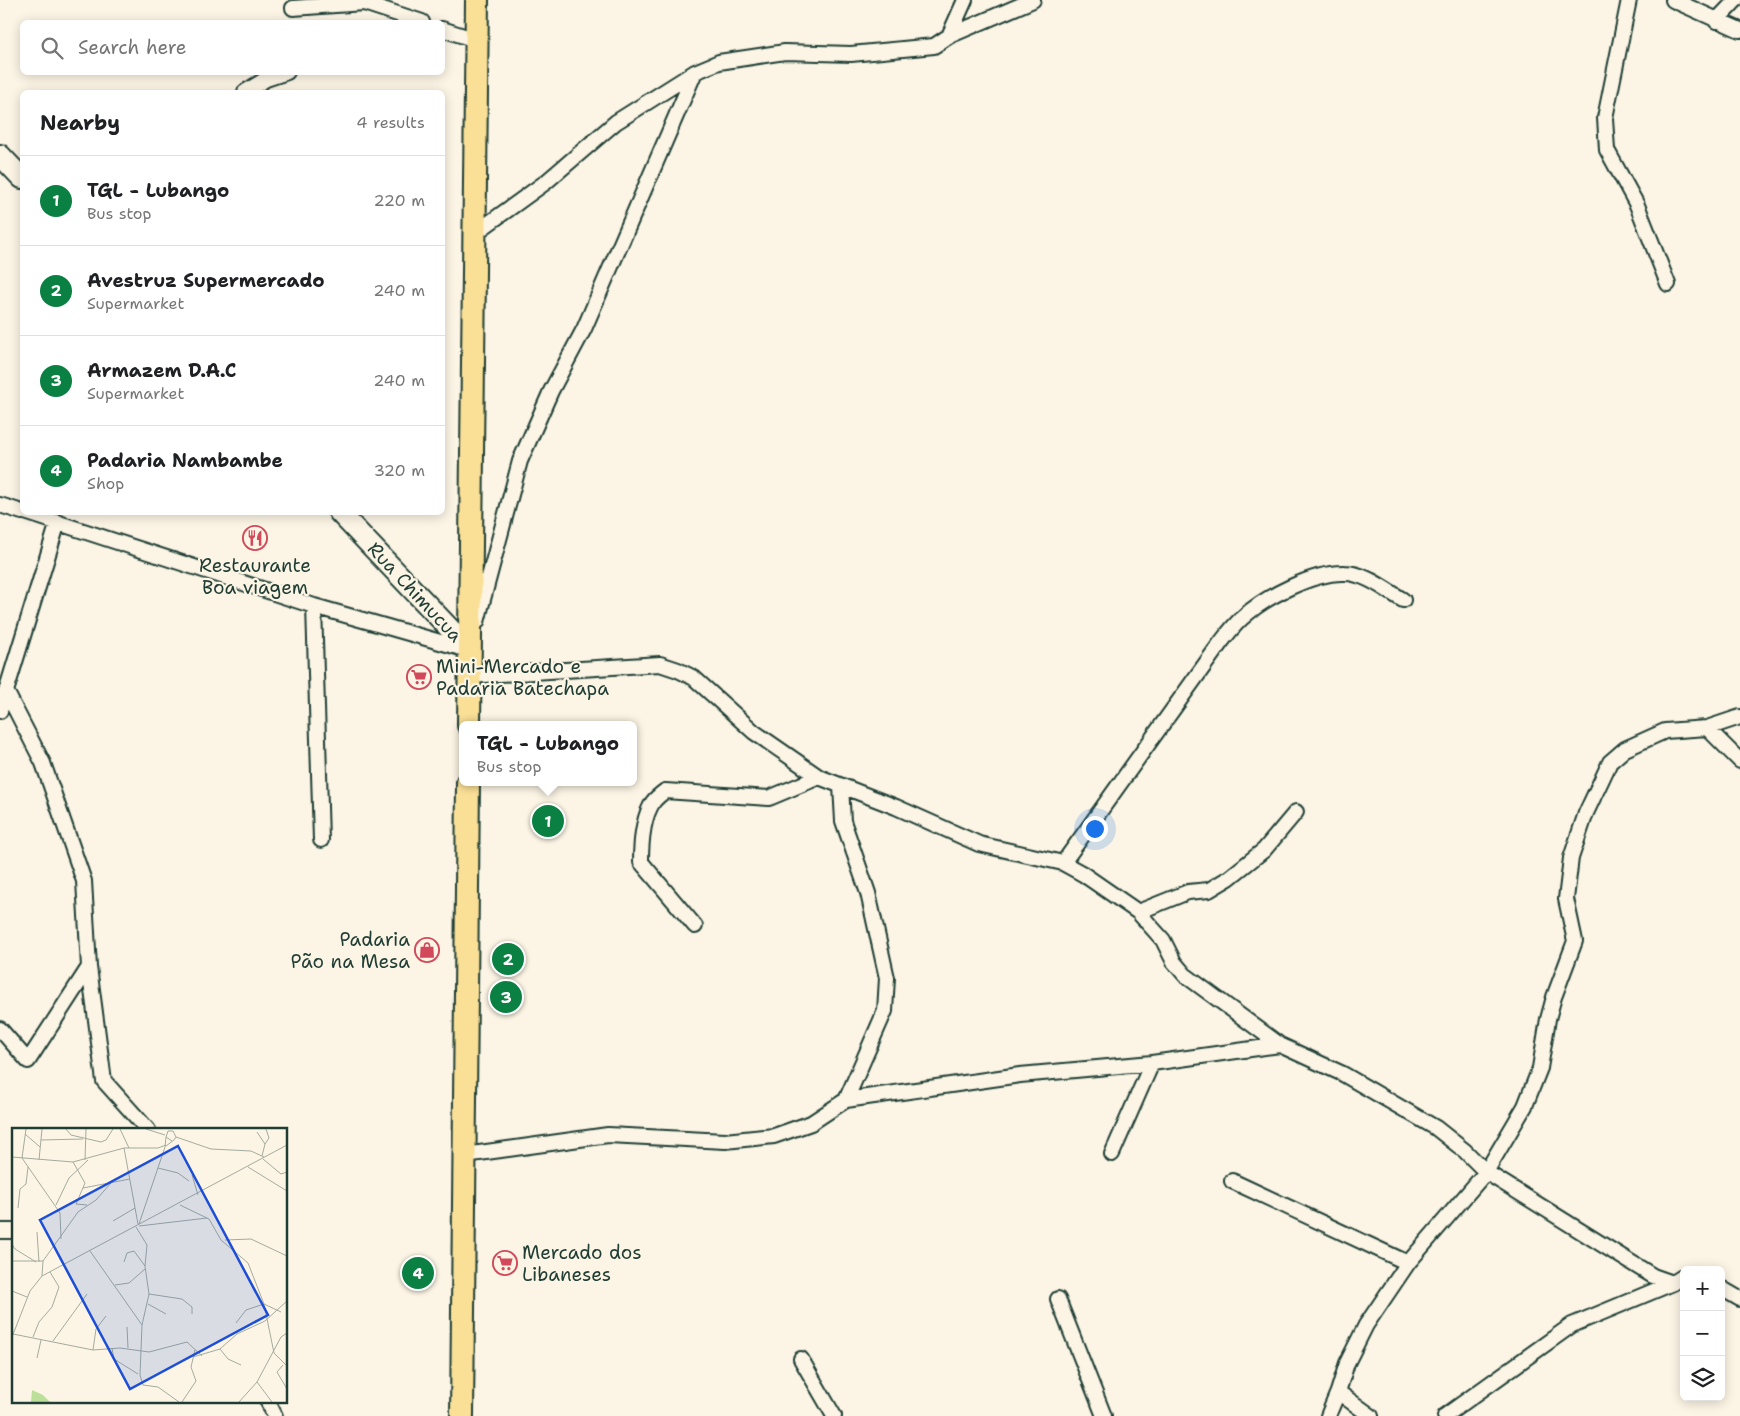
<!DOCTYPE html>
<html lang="en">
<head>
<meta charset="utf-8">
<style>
  body { margin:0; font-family:"Shantell Sans",sans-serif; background:#f6f6f6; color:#202124 }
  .controls { position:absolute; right:15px; bottom:15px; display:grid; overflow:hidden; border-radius:8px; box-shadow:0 2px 12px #0003 }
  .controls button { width:45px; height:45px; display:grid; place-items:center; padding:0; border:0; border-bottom:1px solid #e0e0e0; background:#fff; color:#202124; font:25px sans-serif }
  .you { position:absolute; left:1094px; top:828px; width:18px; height:18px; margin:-12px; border:4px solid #fff; border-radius:50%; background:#1a73e8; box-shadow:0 0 0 8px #1a73e833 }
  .badge { display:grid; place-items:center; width:32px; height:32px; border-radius:50%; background:#0b8043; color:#fff; font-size:16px; font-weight:700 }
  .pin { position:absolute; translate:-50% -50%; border:2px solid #fff; box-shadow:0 1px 5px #0006 }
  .popup { position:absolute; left:459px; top:721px; width:178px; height:65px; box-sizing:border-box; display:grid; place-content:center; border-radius:8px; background:#fff; filter:drop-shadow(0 1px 4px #0005); font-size:16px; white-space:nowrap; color:#757577 }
  .popup b { font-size:19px; color:#202124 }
  .popup::after { content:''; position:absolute; left:50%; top:100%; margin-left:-10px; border:10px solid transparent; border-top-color:#fff }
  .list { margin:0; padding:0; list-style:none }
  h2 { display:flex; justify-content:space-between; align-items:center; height:65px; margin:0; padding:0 20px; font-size:21px }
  h2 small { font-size:16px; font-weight:400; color:#757577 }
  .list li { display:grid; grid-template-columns:32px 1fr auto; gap:15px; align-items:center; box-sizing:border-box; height:90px; padding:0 20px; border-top:1px solid #e0e0e0 }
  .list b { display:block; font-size:19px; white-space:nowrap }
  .list p { margin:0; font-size:16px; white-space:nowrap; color:#757577 }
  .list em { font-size:16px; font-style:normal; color:#757577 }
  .icon { flex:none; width:28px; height:28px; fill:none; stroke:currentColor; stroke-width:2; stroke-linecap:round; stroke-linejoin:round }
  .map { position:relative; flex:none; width:1740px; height:1416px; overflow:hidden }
  .search { position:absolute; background:#fff; box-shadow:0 2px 12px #0003; left:20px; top:20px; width:425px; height:55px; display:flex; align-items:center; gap:12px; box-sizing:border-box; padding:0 18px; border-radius:8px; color:#757577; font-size:19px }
  .panel { position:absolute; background:#fff; box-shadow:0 2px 12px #0003; left:20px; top:90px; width:425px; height:425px; border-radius:8px }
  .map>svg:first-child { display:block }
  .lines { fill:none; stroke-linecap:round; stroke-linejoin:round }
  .street-casing { stroke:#1f3d34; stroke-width:18 }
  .secondary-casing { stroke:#1f3d34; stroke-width:24 }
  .primary-casing { stroke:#1f3d34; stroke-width:26 }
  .street { stroke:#fcf5e5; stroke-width:14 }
  .secondary { stroke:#fcf5e5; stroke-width:20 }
  .primary { stroke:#fadf96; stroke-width:22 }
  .labels { text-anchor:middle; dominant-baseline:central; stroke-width:4.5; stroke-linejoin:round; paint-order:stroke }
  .poi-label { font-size:19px; fill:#1f3d34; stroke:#fcf5e5; text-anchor:start }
  .street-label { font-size:19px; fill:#1f3d34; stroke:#fcf5e5 }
  .inset-road { fill:none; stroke:#a4ab9e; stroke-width:1 }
  .view { fill:#1d4ed8; fill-opacity:0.15; stroke:#1d4ed8; stroke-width:2.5 }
  .inset-edge { fill:none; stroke:#1f3d34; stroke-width:2.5 }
</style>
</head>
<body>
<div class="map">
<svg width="1740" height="1416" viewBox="0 0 1740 1416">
  <rect width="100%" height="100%" fill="#fcf5e5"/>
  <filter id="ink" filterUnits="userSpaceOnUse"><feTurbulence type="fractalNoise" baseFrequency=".02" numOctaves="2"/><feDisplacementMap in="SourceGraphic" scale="10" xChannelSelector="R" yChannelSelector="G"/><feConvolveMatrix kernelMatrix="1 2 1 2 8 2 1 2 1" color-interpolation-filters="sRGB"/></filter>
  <g filter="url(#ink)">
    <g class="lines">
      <defs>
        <path id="street" d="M1629 0 1605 118 1607 150 1637 205 1668 284
          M1673 0 1740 30
          M293 8 364 3 422 22
          M1716 21 1736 0
          M442 29 476 40
          M949 36 965 0
          M245 92 266 79 287 72
          M474 234 546 182 616 122 695 72 719 62 785 52 851 54 934 46 949 36 1033 0
          M0 505 22 512
          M25 512 314 606 468 650
          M314 606 321 840
          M477 622 520 461 551 391 584 329 695 72
          M469 676 660 664 678 670 694 678 754 732 819 777 896 807 979 844 1063 863 1083 874 1138 912 1163 940 1174 962 1185 975 1280 1045 1343 1074 1436 1128 1465 1151 1486 1172 1635 1265 1653 1276 1673 1283
          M6 691 43 763 84 881 89 967 104 1081 148 1130
          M0 711 58 522
          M1707 728 1740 761
          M841 786 843 821 868 893 887 978 885 1011 846 1100
          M1063 863 1219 645C1226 636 1233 626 1242 618 1265 597 1313 572 1345 573 1365 573 1386 590 1403 600
          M1138 912 1188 892 1209 890 1229 878 1264 850 1296 812
          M695 926 641 862C641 844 643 817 653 802 656 798 661 794 665 791L769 798 819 777
          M0 1029 28 1061 89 967
          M1112 1154 1152 1063
          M465 1155 608 1135 725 1141 774 1136 811 1123 846 1100 1020 1075 1152 1063 1280 1045
          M1232 1181 1408 1263
          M0 1231H14
          M1721 1288 1740 1299
          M1058 1299 1104 1416
          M801 1359 834 1416
          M1338 1392 1371 1416
          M268 1402 275 1416
          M1328 1416 1338 1392 1347 1363 1366 1325 1408 1263 1486 1172 1525 1106 1540 1068 1548 1019 1554 997 1575 941 1566 899 1571 858 1586 813 1610 762 1625 749 1665 731 1707 728 1740 717
          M1445 1416 1572 1325 1673 1283 1684 1276"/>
        <path id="secondary" d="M0 155 22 178
          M339 512 470 650"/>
        <path id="primary" d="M469 725 477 0
          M462 1416 468 782"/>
      </defs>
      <use href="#street" class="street-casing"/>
      <use href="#secondary" class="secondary-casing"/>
      <use href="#primary" class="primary-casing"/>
      <use href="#street" class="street"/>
      <use href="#secondary" class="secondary"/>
      <use href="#primary" class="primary"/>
    </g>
  </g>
  <defs>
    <symbol id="restaurant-ring" viewBox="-11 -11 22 22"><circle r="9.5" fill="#fcf5e5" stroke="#d1495b" stroke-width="1.5"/><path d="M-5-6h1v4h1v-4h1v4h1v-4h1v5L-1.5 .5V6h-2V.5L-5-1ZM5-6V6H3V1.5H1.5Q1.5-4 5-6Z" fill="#d1495b"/></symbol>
    <symbol id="supermarket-ring" viewBox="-11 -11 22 22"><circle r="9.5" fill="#fcf5e5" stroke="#d1495b" stroke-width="1.5"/><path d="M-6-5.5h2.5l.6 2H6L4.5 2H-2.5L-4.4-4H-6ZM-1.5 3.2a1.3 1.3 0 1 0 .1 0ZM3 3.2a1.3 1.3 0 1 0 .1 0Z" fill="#d1495b"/></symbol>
    <symbol id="shop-ring" viewBox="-11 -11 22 22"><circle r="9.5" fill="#fcf5e5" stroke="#d1495b" stroke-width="1.5"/><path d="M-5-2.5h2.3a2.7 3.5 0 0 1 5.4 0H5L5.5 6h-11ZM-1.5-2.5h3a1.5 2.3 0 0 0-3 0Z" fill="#d1495b"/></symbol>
  </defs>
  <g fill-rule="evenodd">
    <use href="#restaurant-ring" x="241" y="524" width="28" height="28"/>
    <use href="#supermarket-ring" x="405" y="663" width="28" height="28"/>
    <use href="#shop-ring" x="413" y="936" width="28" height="28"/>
    <use href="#supermarket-ring" x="491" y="1249" width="28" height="28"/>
  </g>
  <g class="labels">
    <g class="poi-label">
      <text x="255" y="565" text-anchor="middle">Restaurante<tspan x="255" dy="22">Boa viagem</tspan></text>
      <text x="436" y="666">Mini-Mercado e<tspan x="436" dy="22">Padaria Batechapa</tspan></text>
      <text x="410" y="939" text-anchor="end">Padaria<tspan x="410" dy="22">Pão na Mesa</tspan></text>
      <text x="522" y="1252">Mercado dos<tspan x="522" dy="22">Libaneses</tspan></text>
    </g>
    <g class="street-label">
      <text transform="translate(415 592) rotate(47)">Rua Chimucua</text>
    </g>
  </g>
  <g transform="translate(12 1128)">
    <rect width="275" height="275" fill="#fcf5e5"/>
    <path d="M20 262 31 267 38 274H19Z" fill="#bcdf99"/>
    <path class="inset-road" d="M14 1 10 30 48 85 49 111M54 1 59 7 89 14 94 12 101 1M108 1 117 20M134 1 153 7M245 4 253 16 250 28M13 6 28 19M164 9 199 21 239 23 252 29M29 12 71 11M253 16 257 10 254 1M154 18 162 12 164 9 161 3H156L154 9 160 13M112 20 126 96M0 29 61 34 112 20H146L154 17M251 31 269 46 275 44M27 32 30 1M73 32 74 1M61 34 73 55 64 76 75 77M236 39 275 63M146 40 166 45 177 53M180 47 186 67M71 60 118 51M44 77 57 50 76 32M168 77 197 91 209 112 236 135 252 176 262 225 275 238M6 80 8 61 14 56 16 39M101 93 123 80M127 96 153 19 154 9M127 98 195 90M124 99 135 117 133 138 137 166 130 197 128 247 131 257 146 259 167 274M25 104 27 134M213 112 239 111 275 128M0 116 3 121 24 134M78 123 130 197M0 133H31L66 84 84 72 99 55M112 134 115 125 122 123 133 138M30 148 31 133M103 157 117 155 133 141M0 163 15 169M137 166 170 171 180 179V186M136 176 154 186M224 195 234 182 252 176 269 184M115 199 116 220M1 206 81 222 108 220 137 224 175 214 190 228M0 209 18 163 30 148 275 17M21 209 27 194 40 179 47 159 38 144M41 213 75 166M100 220 102 231 126 246M208 221 216 231 229 237M81 222 84 201 94 188M181 229 208 221 225 206 253 193 275 173M25 230 29 212M271 237 265 244 275 261M245 254 260 274M170 274 184 253 179 239 183 222M227 274 245 254 269 209 275 205"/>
    <path class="view" d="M166 18 256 187 118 261 28 92Z"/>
    <rect width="275" height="275" class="inset-edge"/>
  </g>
</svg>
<div class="controls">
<button>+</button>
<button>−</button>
<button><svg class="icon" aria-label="layers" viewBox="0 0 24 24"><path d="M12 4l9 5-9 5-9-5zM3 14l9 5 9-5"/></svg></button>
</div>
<div class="you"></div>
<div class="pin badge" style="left:548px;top:821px">1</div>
<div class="popup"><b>TGL - Lubango</b>Bus stop</div>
<div class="pin badge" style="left:508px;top:959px">2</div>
<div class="pin badge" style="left:506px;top:997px">3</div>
<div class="pin badge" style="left:418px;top:1273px">4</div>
<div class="search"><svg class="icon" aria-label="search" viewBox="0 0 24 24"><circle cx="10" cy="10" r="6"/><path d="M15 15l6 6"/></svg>Search here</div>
<section class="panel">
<h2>Nearby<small>4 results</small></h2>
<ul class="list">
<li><span class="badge">1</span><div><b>TGL - Lubango</b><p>Bus stop</p></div><em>220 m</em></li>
<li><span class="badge">2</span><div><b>Avestruz Supermercado</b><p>Supermarket</p></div><em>240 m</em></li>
<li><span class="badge">3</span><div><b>Armazem D.A.C</b><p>Supermarket</p></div><em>240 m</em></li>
<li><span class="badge">4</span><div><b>Padaria Nambambe</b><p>Shop</p></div><em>320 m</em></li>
</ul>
</section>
</div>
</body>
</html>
